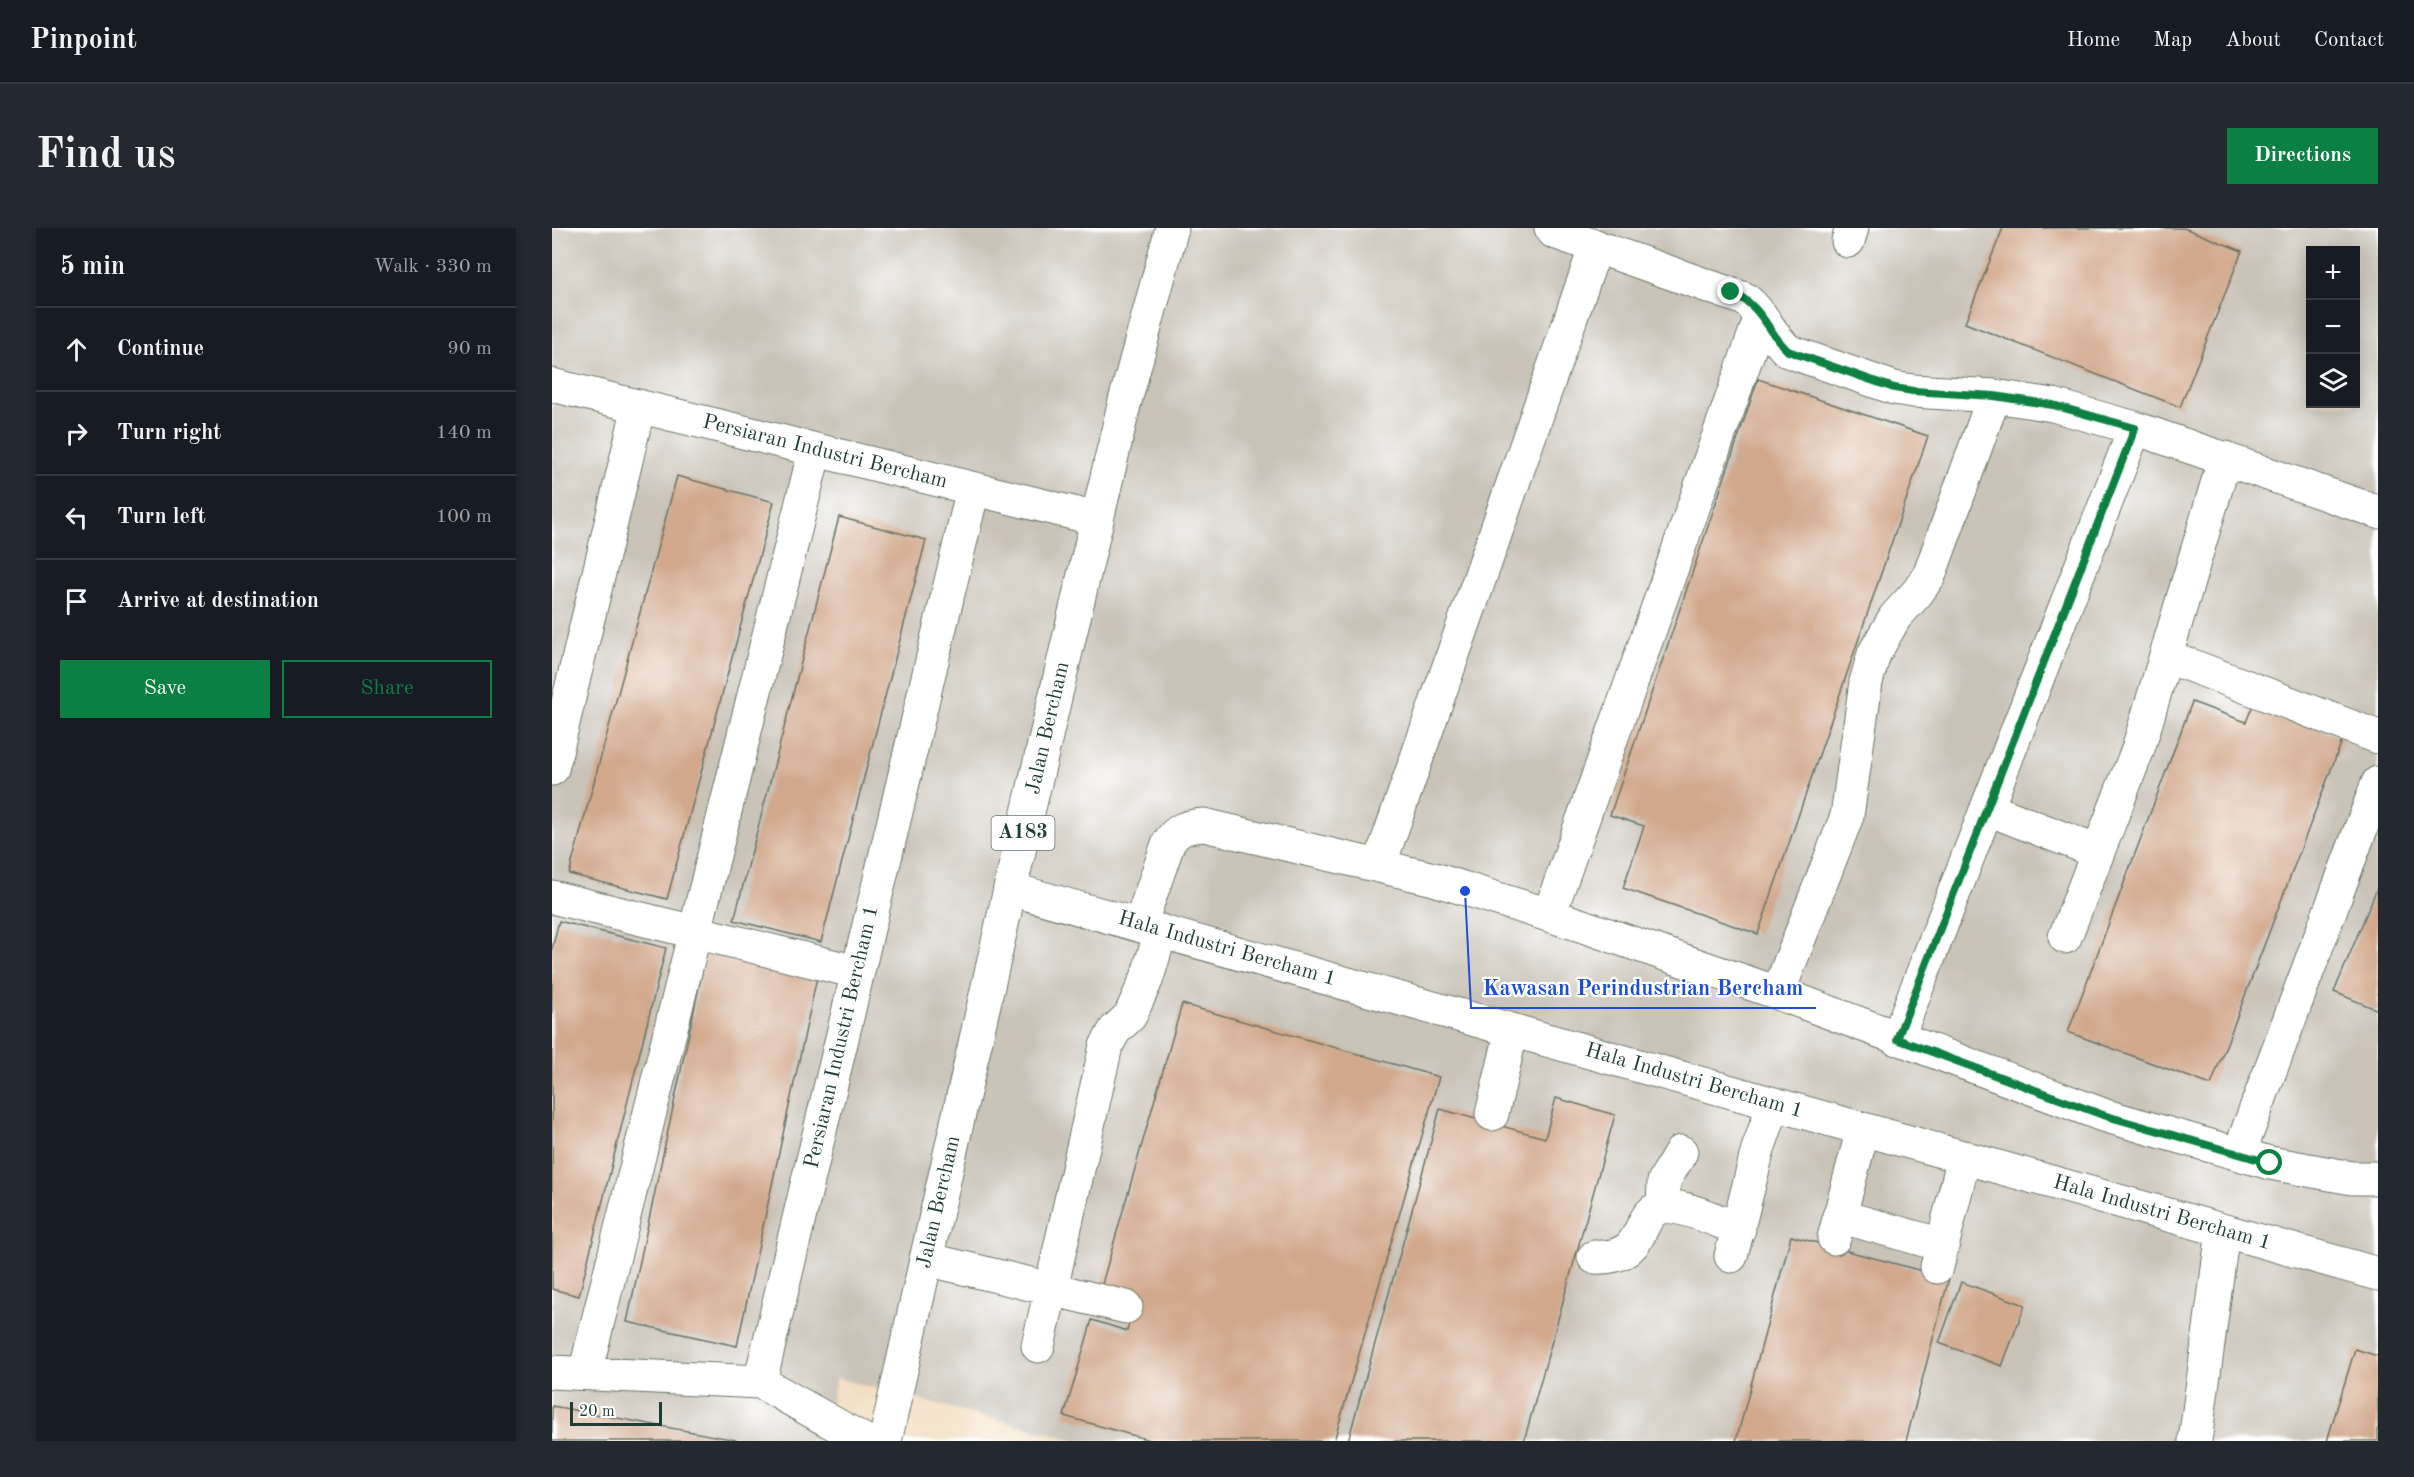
<!DOCTYPE html>
<html lang="en">
<head>
<meta charset="utf-8">
<style>
  body { margin:0; font-family:"Old Standard TT",serif; background:#242831; color:#f1f3f6 }
  .controls { position:absolute; right:18px; top:18px; display:grid; overflow:hidden; border-radius:0px; box-shadow:0 3px 15px #0003 }
  .controls button { width:54px; height:54px; display:grid; place-items:center; padding:0; border:0; border-bottom:2px solid #363941; background:#171b24; color:#f1f3f6; font:30px sans-serif }
  .scale { position:absolute; left:18px; bottom:15px; width:92px; box-sizing:border-box; padding-left:6px; border:3px solid #1f3d34; border-top:0; font-size:16px; line-height:21px; white-space:nowrap; color:#1f3d34; -webkit-text-stroke:4px #fff; paint-order:stroke }
  .stop { position:absolute; width:18px; height:18px; margin:-14px; border:4px solid #0b8043; border-radius:50%; background:#fff }
  .stop.end { background:#0b8043; border-color:#fff; box-shadow:0 2px 6px #0008 }
  .list { margin:0; padding:0; list-style:none }
  h2 { display:flex; justify-content:space-between; align-items:center; height:78px; margin:0; padding:0 24px; font-size:26px }
  h2 small { font-size:20px; font-weight:400; color:#9ea1a6 }
  .list li { display:grid; grid-template-columns:39px 1fr auto; gap:18px; align-items:center; box-sizing:border-box; height:84px; padding:0 24px; border-top:2px solid #363941 }
  .list b { display:block; font-size:22px; white-space:nowrap }
  .list em { font-size:20px; font-style:normal; color:#9ea1a6 }
  .actions { display:flex; gap:12px; padding:18px 24px }
  .actions a { flex:1; padding:14px 0; border:2px solid #0b8043; border-radius:0px; text-align:center; font-size:21px; color:#0b8043 }
  .actions .main { background:#0b8043; color:#fff }
  .icon { flex:none; width:33px; height:33px; fill:none; stroke:currentColor; stroke-width:2; stroke-linecap:round; stroke-linejoin:round }
  .map { position:relative; flex:none; width:1826px; height:1213px; overflow:hidden; border-radius:0px }
  header { display:flex; align-items:center; gap:36px; box-sizing:border-box; height:84px; padding:0 30px; background:#171b24; border-bottom:2px solid #363941 }
  header strong { font-size:28px }
  nav { display:flex; gap:33px; margin-inline-start:auto; font-size:21px }
  .intro { display:flex; align-items:center; justify-content:space-between; box-sizing:border-box; height:144px; padding:0 36px }
  h1 { margin:0; font-size:42px }
  .button { padding:15px 27px; border-radius:0px; background:#0b8043; color:#fff; font-size:21px; font-weight:700 }
  main { display:flex; gap:36px; padding:0 36px }
  aside { flex:1; background:#171b24; border-radius:0px; box-shadow:0 3px 15px #0003 }
  .map>svg:first-child { display:block }
  .industrial { fill:#c9c3b8; fill-rule:evenodd }
  .building { fill:#d2a98d }
  .lines { fill:none; stroke-linecap:round; stroke-linejoin:round }
  .minor-casing { stroke:#697566; stroke-width:35 }
  .major-casing { stroke:#697566; stroke-width:35 }
  .minor { stroke:#fff; stroke-width:33 }
  .major { stroke:#fff; stroke-width:33 }
  .route { stroke:#0b8043; stroke-width:8 }
  .labels { text-anchor:middle; dominant-baseline:central; stroke-width:4.5; stroke-linejoin:round; paint-order:stroke }
  .shield { fill:#fff; stroke:#627771; stroke-width:1.5 }
  .shield-label { font-size:20px; font-weight:bold; fill:#1f3d34 }
  .street-label { font-size:21px; fill:#1f3d34; stroke:#fff }
  .leader { fill:none; stroke:#1d4ed8; stroke-width:2 }
  .callout-dot { fill:#1d4ed8; stroke:#fff; stroke-width:2 }
  .callout-label { font-size:22px; text-anchor:middle; font-weight:bold; fill:#1d4ed8; stroke:#fff; stroke-width:4.5; stroke-linejoin:round; paint-order:stroke }
</style>
</head>
<body>
<header>
<strong>Pinpoint</strong>
<nav><a>Home</a><a>Map</a><a>About</a><a>Contact</a></nav>
</header>
<div class="intro"><h1>Find us</h1><a class="button">Directions</a></div>
<main>
<aside>
<h2>5 min<small>Walk · 330 m</small></h2>
<ul class="list">
<li><svg class="icon" aria-label="ahead" viewBox="0 0 24 24"><path d="M12 20V5M6 11l6-6 6 6"/></svg><div><b>Continue</b></div><em>90 m</em></li>
<li><svg class="icon" aria-label="right" viewBox="0 0 24 24"><path d="M7 20v-9h11M14 6l5 5-5 5"/></svg><div><b>Turn right</b></div><em>140 m</em></li>
<li><svg class="icon" aria-label="left" viewBox="0 0 24 24"><path d="M17 20v-9H6M10 6l-5 5 5 5"/></svg><div><b>Turn left</b></div><em>100 m</em></li>
<li><svg class="icon" aria-label="arrive" viewBox="0 0 24 24"><path d="M6 21V4h12l-3 4 3 4H6"/></svg><div><b>Arrive at destination</b></div></li>
</ul>
<div class="actions"><a class="main">Save</a><a>Share</a></div>
</aside>
<div class="map">
<svg width="1826" height="1213" viewBox="0 0 1826 1213">
  <rect width="100%" height="100%" fill="#fff"/>
  <filter id="ink" filterUnits="userSpaceOnUse"><feTurbulence type="fractalNoise" baseFrequency=".0167" numOctaves="2"/><feDisplacementMap in="SourceGraphic" scale="12" xChannelSelector="R" yChannelSelector="G"/><feConvolveMatrix kernelMatrix="1 2 1 2 8 2 1 2 1" color-interpolation-filters="sRGB"/></filter>
  <filter id="wash" filterUnits="userSpaceOnUse"><feTurbulence type="fractalNoise" baseFrequency=".008" numOctaves="4" result="noise"/><feDisplacementMap in="SourceGraphic" scale="24" xChannelSelector="R" yChannelSelector="G"/><feGaussianBlur stdDeviation="1.35" result="paint"/><feColorMatrix in="noise" values="0 0 0 0 0 0 0 0 0 0 0 0 0 0 0 0 0 1.4 0 .05"/><feComposite in="paint" operator="in"/></filter>
  <g filter="url(#wash)">
    <rect width="100%" height="100%" fill="#f3dec2"/>
    <path class="industrial" d="M0 0H1826V1213H527L284 1150 272 1213H0ZM1758 22H1804V176H1758Z"/>
    <g id="blocks">
      <path class="building" d="M1451 0H1632L1690 23 1628 179 1413 95Z
        M1206 151 1376 208 1206 706 1071 660 1092 598 1058 587Z
        M125 248 222 274 115 671 17 646Z
        M287 289 374 312 269 714 182 692Z
        M1640 474 1694 494 1701 477 1791 510 1659 857 1516 804Z
        M1826 658V782L1782 764Z
        M7 693 114 720 27 1068 0 1061V721Z
        M155 721 266 745 185 1118 75 1094Z
        M630 776 887 849 782 1213H601L512 1188 540 1092 575 1103 585 1066 550 1056Z
        M1004 870 1063 887 972 1213H796L888 881 993 910Z
        M1239 1008 1397 1050 1354 1213H1184Z
        M1409 1054 1473 1077 1450 1138 1387 1115Z
        M1803 1121 1826 1128V1213H1775Z
        M0 1178 184 1212V1213H0Z"/>
    </g>
  </g>
  <g filter="url(#ink)">
    <use href="#blocks" fill-opacity="0" stroke="#697566" stroke-width="1.5"/>
    <g class="lines">
      <defs>
        <path id="minor" d="M999 0 1002 4 1193 71C1211 85 1219 108 1236 123L1342 160 1361 163 1442 168 1501 177 1583 200 1826 284
          M1296 13 1300 0
          M0 157 545 291
          M1614 428 1826 509
          M0 541 87 178
          M1436 581 1546 624
          M827 638 1044 18
          M458 661 1826 1046
          M0 669 305 744
          M997 687 1209 88
          M588 697 616 616C624 601 635 598 652 597L882 651 1022 695 1226 765 1551 887 1718 935 1800 950H1826
          M1513 709 1586 521 1673 230
          M1226 765 1295 588 1314 454 1322 426 1343 389 1365 365 1377 348 1442 168
          M1345 811 1583 200
          M940 886 960 802
          M1687 926 1826 555
          M1111 979 1112 953 1129 924
          M1287 988 1390 1017
          M1282 1010 1311 901
          M1179 1028 1206 921 1222 876
          M1042 1029C1099 1032 1081 984 1111 979 1130 976 1168 994 1187 1001
          M374 1031 574 1079
          M1385 1039 1412 929
          M486 1118 554 818 563 802 578 788 595 750 609 703
          M0 1144 208 1154 421 261
          M33 1145 263 222
          M208 1154 313 1213
          M1643 1213 1671 1003"/>
        <path id="major" d="M333 1213 458 661 572 177 620 0"/>
      </defs>
      <use href="#minor" class="minor-casing"/>
      <use href="#major" class="major-casing"/>
      <use href="#minor" class="minor"/>
      <use href="#major" class="major"/>
    </g>
  </g>
  <g class="lines" filter="url(#ink)">
    <path class="route" d="M1179 64C1212 79 1213 101 1236 123L1342 160 1361 163 1442 168 1501 177 1583 200 1345 811 1551 887 1718 935"/>
  </g>
  <g class="labels">
    <rect class="shield" x="439.5" y="588" width="63" height="34" rx="4.5"/>
    <g class="shield-label">
      <text x="471" y="605">A183</text>
    </g>
    <g class="street-label">
      <text transform="translate(273 224) rotate(14)">Persiaran Industri Bercham</text>
      <text transform="translate(496 500) rotate(-77)">Jalan Bercham</text>
      <text transform="translate(675 721) rotate(16)">Hala Industri Bercham 1</text>
      <text transform="translate(290 809) rotate(-77)">Persiaran Industri Bercham 1</text>
      <text transform="translate(1142 853) rotate(16)">Hala Industri Bercham 1</text>
      <text transform="translate(387 974) rotate(-77)">Jalan Bercham</text>
      <text transform="translate(1610 985) rotate(16)">Hala Industri Bercham 1</text>
    </g>
  </g>
  <path class="leader" d="M913 663L919 780H1264"/>
  <circle class="callout-dot" cx="913" cy="663" r="6"/>
  <g class="callout-label">
    <text x="1091" y="767">Kawasan Perindustrian Bercham</text>
  </g>
</svg>
<div class="controls">
<button>+</button>
<button>−</button>
<button><svg class="icon" aria-label="layers" viewBox="0 0 24 24"><path d="M12 4l9 5-9 5-9-5zM3 14l9 5 9-5"/></svg></button>
</div>
<div class="scale">20 m</div>
<div class="stop" style="left:1718px;top:935px"></div>
<div class="stop end" style="left:1179px;top:64px"></div>
</div>
</main>
</body>
</html>
